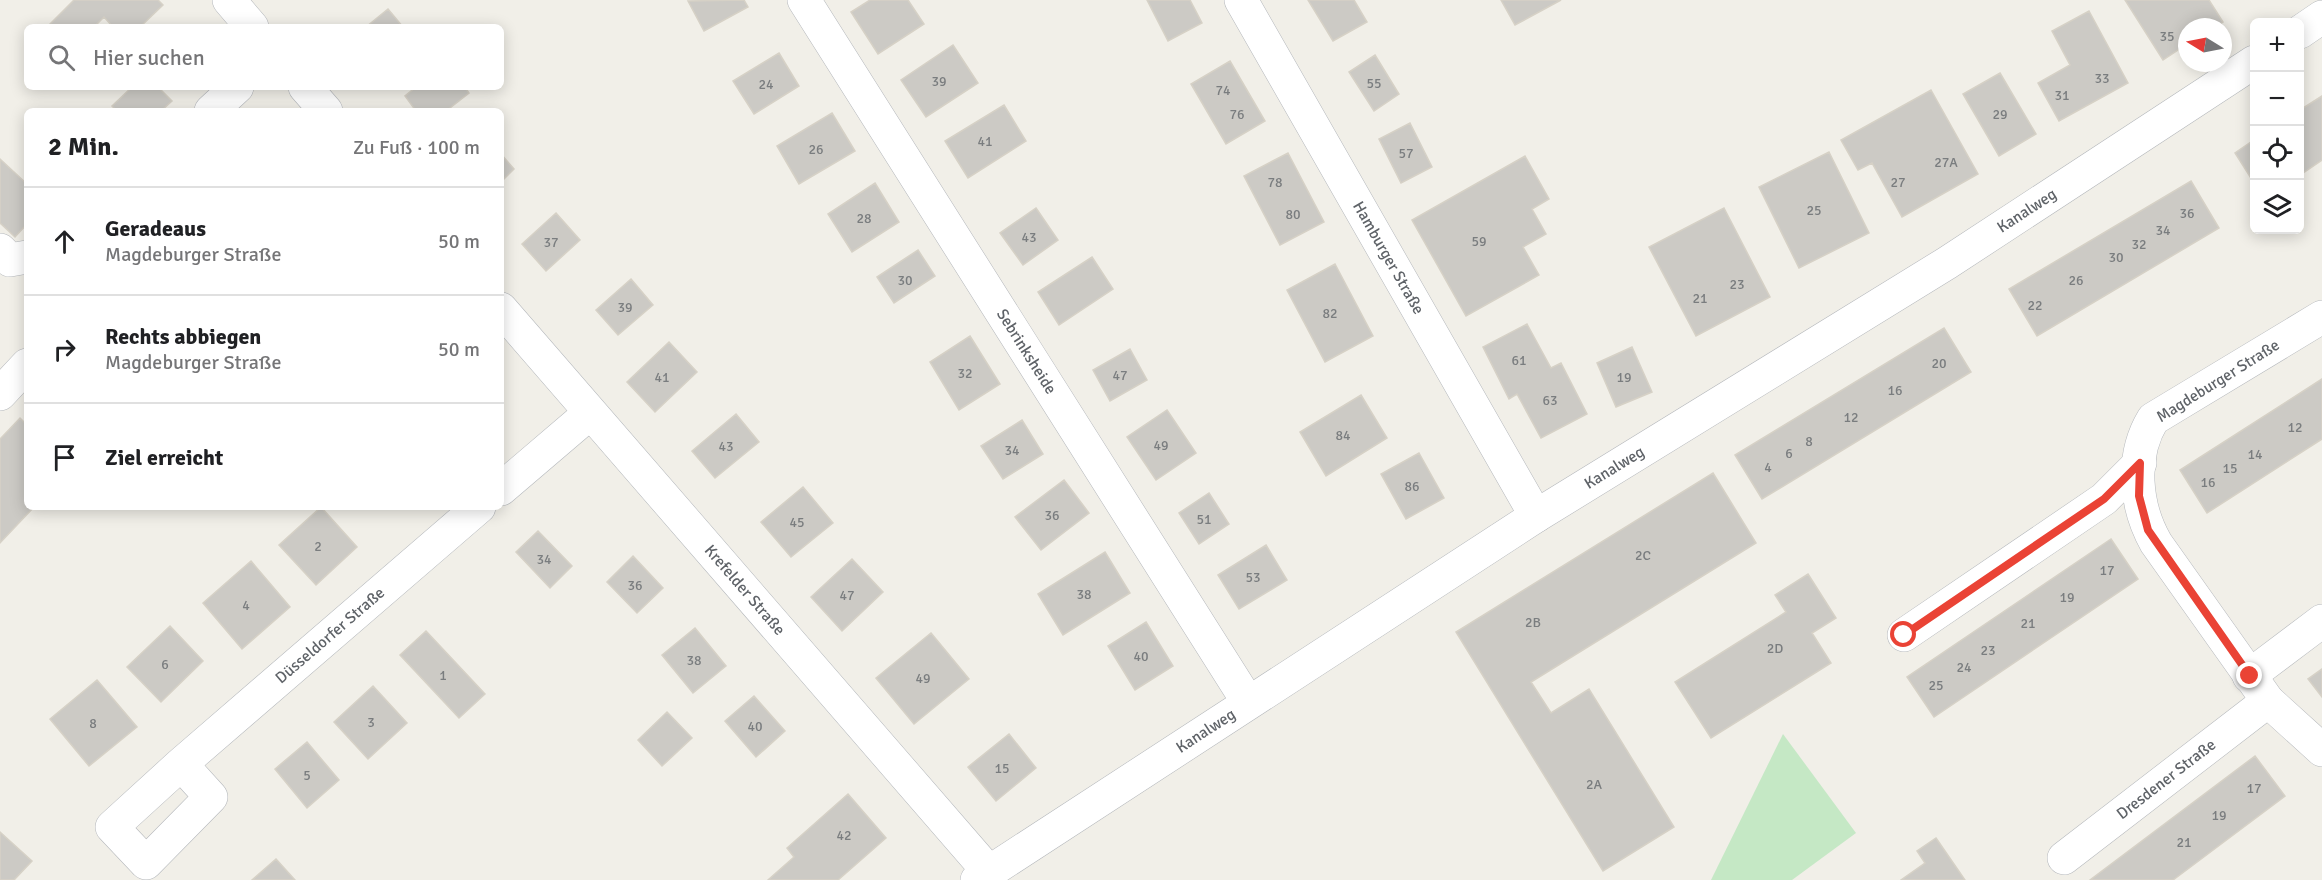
<!DOCTYPE html>
<html lang="de">
<head>
<meta charset="utf-8">
<style>
  body { margin:0; font-family:Signika,sans-serif; background:#f6f6f6; color:#202124 }
  .controls { position:absolute; right:18px; top:18px; display:grid; overflow:hidden; border-radius:9px; box-shadow:0 3px 15px #0003 }
  .controls button { width:54px; height:54px; display:grid; place-items:center; padding:0; border:0; border-bottom:2px solid #e0e0e0; background:#fff; color:#202124; font:30px sans-serif }
  .compass { position:absolute; left:2178px; top:18px; width:54px; height:54px; border-radius:50%; background:#fff; box-shadow:0 3px 15px #0003; rotate:280deg }
  .stop { position:absolute; width:18px; height:18px; margin:-14px; border:4px solid #ea4335; border-radius:50%; background:#fff }
  .stop.end { background:#ea4335; border-color:#fff; box-shadow:0 2px 6px #0008 }
  .list { margin:0; padding:0; list-style:none }
  h2 { display:flex; justify-content:space-between; align-items:center; height:78px; margin:0; padding:0 24px; font-size:26px }
  h2 small { font-size:20px; font-weight:400; color:#757577 }
  .list li { display:grid; grid-template-columns:39px 1fr auto; gap:18px; align-items:center; box-sizing:border-box; height:108px; padding:0 24px; border-top:2px solid #e0e0e0 }
  .list b { display:block; font-size:22px; white-space:nowrap }
  .list p { margin:0; font-size:20px; white-space:nowrap; color:#757577 }
  .list em { font-size:20px; font-style:normal; color:#757577 }
  .icon { flex:none; width:33px; height:33px; fill:none; stroke:currentColor; stroke-width:2; stroke-linecap:round; stroke-linejoin:round }
  .map { position:relative; flex:none; width:2322px; height:880px; overflow:hidden }
  .search { position:absolute; background:#fff; box-shadow:0 3px 15px #0003; left:24px; top:24px; width:480px; height:66px; display:flex; align-items:center; gap:15px; box-sizing:border-box; padding:0 21px; border-radius:9px; color:#757577; font-size:22px }
  .panel { position:absolute; background:#fff; box-shadow:0 3px 15px #0003; left:24px; top:108px; width:480px; height:402px; border-radius:9px }
  .map>svg:first-child { display:block }
  .green { fill:#c5e8c5 }
  .building { fill:#cccac5; stroke:#d6d1c6; stroke-width:1.5 }
  .lines { fill:none; stroke-linecap:round; stroke-linejoin:round }
  .minor-casing { stroke:#b5b8bc; stroke-width:34 }
  .tertiary-casing { stroke:#b5b8bc; stroke-width:34 }
  .minor { stroke:#fff; stroke-width:33 }
  .tertiary { stroke:#fff; stroke-width:33 }
  .route { stroke:#ea4335; stroke-width:8 }
  .labels { text-anchor:middle; dominant-baseline:central; stroke-width:5; stroke-linejoin:round; paint-order:stroke }
  .number-label { font-size:14px; fill:#7a7d7f }
  .street-label { font-size:16px; fill:#5f6368; stroke:#fff }
</style>
</head>
<body>
<div class="map">
<svg width="2322" height="880" viewBox="0 0 2322 880">
  <rect width="100%" height="100%" fill="#f1efe8"/>
  <path class="green" d="M1783 734 1856 833 1792 880H1711Z"/>
  <path class="building" d="M74 0H158L163 5 140 27H113L104 17 94 27H47Z
    M744 0 748 7 704 31 688 1Z
    M870 0H908L924 24 878 54 851 12Z
    M1147 0H1190L1202 23 1168 41Z
    M1308 0H1354L1367 22 1333 41Z
    M1501 0H1561L1515 25Z
    M2125 0H2209L2223 22 2215 27H2187V44L2163 60Z
    M388 9 403 27H366Z
    M2089 11 2128 83 2059 121 2038 83 2070 65 2052 31Z
    M953 45 978 83 926 117 901 80Z
    M779 53 799 86 754 114 733 81Z
    M1375 55 1399 94 1374 111 1349 72Z
    M1230 61 1265 121 1226 144 1191 84Z
    M2000 73 2036 134 1999 156 1963 94Z
    M132 87H158L172 101 161 111H117L112 106Z
    M416 87H465L469 93 446 111H416L405 96Z
    M1931 90 1978 174 1902 217 1872 163 1858 170 1841 140Z
    M2322 96V160L2300 175V110Z
    M1004 105 1026 141 968 178 945 141Z
    M832 113 855 151 799 184 777 146Z
    M1410 123 1432 167 1401 183 1379 139Z
    M2254 140V183L2235 153Z
    M1829 152 1869 233 1799 268 1759 187Z
    M1288 153 1324 222 1280 245 1244 176Z
    M501 154 514 169 501 182Z
    M1525 156 1549 199 1532 209 1546 234 1523 247 1539 275 1466 316 1412 220Z
    M0 159 27 184V224L15 237 0 223Z
    M2191 181 2219 228 2037 336 2009 289Z
    M875 183 899 222 852 252 828 214Z
    M1036 208 1058 240 1023 265 1000 233Z
    M1724 208 1770 297 1696 336 1649 247Z
    M556 213 580 240 546 271 522 244Z
    M918 250 935 276 894 303 877 277Z
    M1092 257 1113 289 1059 325 1038 292Z
    M1335 264 1373 336 1325 362 1287 290Z
    M631 279 653 305 618 335 596 310Z
    M1527 324 1551 368 1561 363 1587 414 1541 438 1517 394 1509 399 1483 347Z
    M1944 328 1971 372 1762 499 1735 455Z
    M970 336 1000 384 959 410 930 362Z
    M669 342 697 372 655 412 627 382Z
    M1632 347 1652 392 1616 407 1597 363Z
    M1130 349 1147 380 1110 401 1093 370Z
    M2322 379V439L2207 513 2180 470Z
    M1361 395 1387 438 1326 476 1300 432Z
    M1167 410 1196 453 1156 480 1127 437Z
    M736 414 759 442 715 478 692 451Z
    M20 418 27 425V507H34L0 543V439Z
    M1022 420 1043 454 1003 479 981 446Z
    M1419 453 1444 498 1406 519 1381 474Z
    M1713 473 1756 543 1531 682 1551 713 1589 689 1674 827 1603 871 1456 632Z
    M1064 480 1089 513 1041 550 1015 517Z
    M803 487 833 523 791 557 761 522Z
    M1209 493 1229 524 1199 544 1179 513Z
    M321 507 357 547 316 585 279 545Z
    M538 531 572 566 550 588 516 552Z
    M2111 539 2138 579 1934 717 1907 677Z
    M1266 545 1287 580 1239 609 1218 575Z
    M1105 552 1130 593 1063 635 1038 594Z
    M633 556 663 588 637 613 607 582Z
    M852 559 883 592 842 631 811 597Z
    M251 561 290 607 242 649 203 603Z
    M1808 574 1836 618 1812 633 1831 663 1711 738 1675 682 1786 612 1775 595Z
    M1146 622 1173 666 1135 690 1108 646Z
    M170 626 203 661 161 702 127 667Z
    M695 628 726 666 693 693 662 655Z
    M426 631 485 694 459 718 400 655Z
    M931 633 969 679 914 724 876 678Z
    M2322 669V697L2308 679Z
    M97 680 137 727 89 766 50 719Z
    M373 686 407 723 368 759 334 722Z
    M754 696 785 731 756 757 725 721Z
    M667 712 692 738 662 766 638 740Z
    M1009 734 1036 768 996 801 968 767Z
    M307 742 339 780 307 808 275 769Z
    M2255 756 2285 796 2173 880H2090Z
    M848 794 886 838 838 880H768L794 857 787 848Z
    M0 832 32 861 14 880H0Z
    M1936 838 1965 880H1901L1925 863 1917 851Z
    M276 859 295 880H252Z"/>
  <g class="lines">
    <defs>
      <g id="minor">
        <path d="M229 0 252 27"/>
        <path id="s1" d="M804 0 1248 702"/>
        <path id="s2" d="M1241 0 1536 516"/>
        <path d="M305 87 326 111"/>
        <path d="M211 111 237 87"/>
        <path d="M0 250 10 260 27 257"/>
        <path id="s3" d="M501 309 989 872"/>
        <path d="M2322 317 2153 419C2130 457 2135 506 2156 543L2268 701 2322 750"/>
        <path d="M0 394 27 365"/>
        <path d="M501 489 590 413"/>
        <path d="M1904 635 2104 499 2140 463"/>
        <path d="M2249 676 2322 621"/>
        <path id="s4" d="M181 764 211 797 146 863 112 827 181 764 479 507"/>
        <path id="s5" d="M2064 858 2268 701"/>
      </g>
      <g id="tertiary">
        <path d="M2300 32 2322 17"/>
        <path id="s6" d="M977 880 1536 516 1947 263 2254 62"/>
      </g>
    </defs>
    <use href="#minor" class="minor-casing"/>
    <use href="#tertiary" class="tertiary-casing"/>
    <use href="#minor" class="minor"/>
    <use href="#tertiary" class="tertiary"/>
  </g>
  <g class="lines">
    <path class="route" d="M1904 635 2104 499 2140 463 2139 496 2148 530 2250 676"/>
  </g>
  <g class="labels">
    <g class="number-label">
      <text x="2167" y="36">35</text>
      <text x="2102" y="78">33</text>
      <text x="939" y="81">39</text>
      <text x="1374" y="83">55</text>
      <text x="766" y="84">24</text>
      <text x="1223" y="90">74</text>
      <text x="2062" y="95">31</text>
      <text x="1237" y="114">76</text>
      <text x="2000" y="114">29</text>
      <text x="985" y="141">41</text>
      <text x="816" y="149">26</text>
      <text x="1406" y="153">57</text>
      <text x="1946" y="162">27A</text>
      <text x="1275" y="182">78</text>
      <text x="1898" y="182">27</text>
      <text x="1814" y="210">25</text>
      <text x="2187" y="213">36</text>
      <text x="1293" y="214">80</text>
      <text x="864" y="218">28</text>
      <text x="2163" y="230">34</text>
      <text x="1029" y="237">43</text>
      <text x="1479" y="241">59</text>
      <text x="551" y="242">37</text>
      <text x="2139" y="244">32</text>
      <text x="2116" y="257">30</text>
      <text x="905" y="280">30</text>
      <text x="2076" y="280">26</text>
      <text x="1737" y="284">23</text>
      <text x="1700" y="298">21</text>
      <text x="2035" y="305">22</text>
      <text x="625" y="307">39</text>
      <text x="1330" y="313">82</text>
      <text x="1519" y="360">61</text>
      <text x="1939" y="363">20</text>
      <text x="965" y="373">32</text>
      <text x="1120" y="375">47</text>
      <text x="662" y="377">41</text>
      <text x="1624" y="377">19</text>
      <text x="1895" y="390">16</text>
      <text x="1550" y="400">63</text>
      <text x="1851" y="417">12</text>
      <text x="2295" y="427">12</text>
      <text x="1343" y="435">84</text>
      <text x="1809" y="441">8</text>
      <text x="1161" y="445">49</text>
      <text x="726" y="446">43</text>
      <text x="1012" y="450">34</text>
      <text x="1789" y="453">6</text>
      <text x="2255" y="454">14</text>
      <text x="1768" y="467">4</text>
      <text x="2230" y="468">15</text>
      <text x="2208" y="482">16</text>
      <text x="1412" y="486">86</text>
      <text x="1052" y="515">36</text>
      <text x="1204" y="519">51</text>
      <text x="797" y="522">45</text>
      <text x="318" y="546">2</text>
      <text x="1643" y="555">2C</text>
      <text x="544" y="559">34</text>
      <text x="2107" y="570">17</text>
      <text x="1253" y="577">53</text>
      <text x="635" y="585">36</text>
      <text x="1084" y="594">38</text>
      <text x="847" y="595">47</text>
      <text x="2067" y="597">19</text>
      <text x="246" y="605">4</text>
      <text x="1533" y="622">2B</text>
      <text x="2028" y="623">21</text>
      <text x="1775" y="648">2D</text>
      <text x="1988" y="650">23</text>
      <text x="1141" y="656">40</text>
      <text x="694" y="660">38</text>
      <text x="165" y="664">6</text>
      <text x="1964" y="667">24</text>
      <text x="443" y="675">1</text>
      <text x="923" y="678">49</text>
      <text x="1936" y="685">25</text>
      <text x="371" y="722">3</text>
      <text x="93" y="723">8</text>
      <text x="755" y="726">40</text>
      <text x="1002" y="768">15</text>
      <text x="307" y="775">5</text>
      <text x="1594" y="784">2A</text>
      <text x="2254" y="788">17</text>
      <text x="2219" y="815">19</text>
      <text x="844" y="835">42</text>
      <text x="2184" y="842">21</text>
    </g>
    <g class="street-label">
      <text stroke="none"><textPath href="#s6" startOffset="1245">Kanalweg</textPath></text>
      <text stroke="none"><textPath href="#s2" startOffset="297">Hamburger Straße</textPath></text>
      <text stroke="none"><textPath href="#s1" startOffset="416">Sebrinksheide</textPath></text>
      <text transform="translate(2218 381) rotate(-32)">Magdeburger Straße</text>
      <text stroke="none"><textPath href="#s6" startOffset="759">Kanalweg</textPath></text>
      <text stroke="none"><textPath href="#s3" startOffset="372">Krefelder Straße</textPath></text>
      <text stroke="none"><textPath href="#s4" startOffset="477">Düsseldorfer Straße</textPath></text>
      <text stroke="none"><textPath href="#s6" startOffset="273">Kanalweg</textPath></text>
      <text stroke="none"><textPath href="#s5" startOffset="129">Dresdener Straße</textPath></text>
    </g>
  </g>
</svg>
<div class="controls">
<button>+</button>
<button>−</button>
<button><svg class="icon" aria-label="locate" viewBox="0 0 24 24"><circle cx="12" cy="12" r="6"/><path d="M12 2v4M12 18v4M2 12h4M18 12h4"/></svg></button>
<button><svg class="icon" aria-label="layers" viewBox="0 0 24 24"><path d="M12 4l9 5-9 5-9-5zM3 14l9 5 9-5"/></svg></button>
</div>
<svg class="compass" viewBox="-18 -18 36 36"><path d="M0-13l5 13h-10z" fill="#e53935"/><path d="M0 13l5-13h-10z" fill="#757577"/></svg>
<div class="stop" style="left:1904px;top:635px"></div>
<div class="stop end" style="left:2250px;top:676px"></div>
<div class="search"><svg class="icon" aria-label="search" viewBox="0 0 24 24"><circle cx="10" cy="10" r="6"/><path d="M15 15l6 6"/></svg>Hier suchen</div>
<section class="panel">
<h2>2 Min.<small>Zu Fuß · 100 m</small></h2>
<ul class="list">
<li><svg class="icon" aria-label="ahead" viewBox="0 0 24 24"><path d="M12 20V5M6 11l6-6 6 6"/></svg><div><b>Geradeaus</b><p>Magdeburger Straße</p></div><em>50 m</em></li>
<li><svg class="icon" aria-label="right" viewBox="0 0 24 24"><path d="M7 20v-9h11M14 6l5 5-5 5"/></svg><div><b>Rechts abbiegen</b><p>Magdeburger Straße</p></div><em>50 m</em></li>
<li><svg class="icon" aria-label="arrive" viewBox="0 0 24 24"><path d="M6 21V4h12l-3 4 3 4H6"/></svg><div><b>Ziel erreicht</b></div></li>
</ul>
</section>
</div>
</body>
</html>
